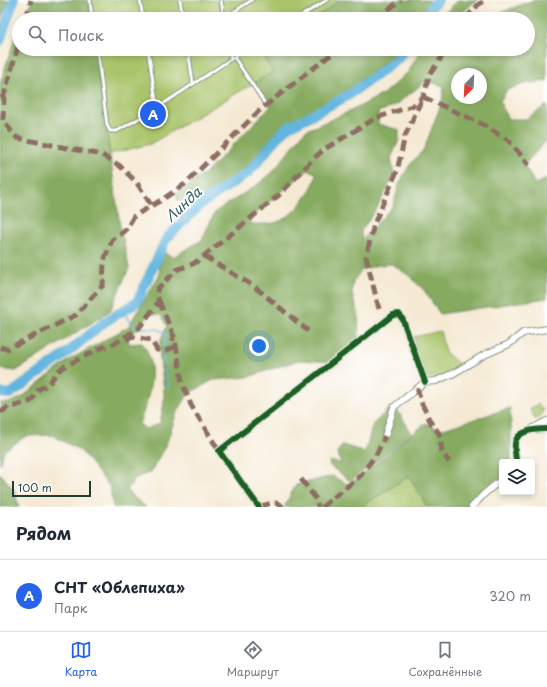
<!DOCTYPE html>
<html lang="ru">
<head>
<meta charset="utf-8">
<style>
  body { margin:0; font-family:"Playpen Sans",sans-serif; background:#f2f2f3; color:#1f2937 }
  .controls { position:absolute; right:12px; bottom:12px; display:grid; overflow:hidden; border-radius:4px; box-shadow:0 2px 6px #0003 }
  .controls button { width:36px; height:36px; display:grid; place-items:center; padding:0; border:0; border-bottom:1px solid #e0e1e3; background:#fff; color:#1f2937; font:20px sans-serif }
  .compass { position:absolute; left:451px; top:68px; width:36px; height:36px; border-radius:50%; background:#fff; box-shadow:0 2px 6px #0003; rotate:204deg }
  .scale { position:absolute; left:12px; bottom:10px; width:79px; box-sizing:border-box; padding-left:4px; border:2px solid #1f3d34; border-top:0; font-size:11px; line-height:14px; white-space:nowrap; color:#1f3d34; -webkit-text-stroke:3px #fff; paint-order:stroke }
  .you { position:absolute; left:259px; top:346px; width:14px; height:14px; margin:-10px; border:3px solid #fff; border-radius:50%; background:#1a73e8; box-shadow:0 0 0 6px #1a73e833 }
  .badge { display:grid; place-items:center; width:26px; height:26px; border-radius:50%; background:#2563eb; color:#fff; font-size:13px; font-weight:700 }
  .pin { position:absolute; translate:-50% -50%; border:2px solid #fff; box-shadow:0 1px 4px #0006 }
  .list { margin:0; padding:0; list-style:none }
  h2 { display:flex; justify-content:space-between; align-items:center; height:52px; margin:0; padding:0 16px; font-size:17px }
  h2 small { font-size:13px; font-weight:400; color:#747a83 }
  .list li { display:grid; grid-template-columns:26px 1fr auto; gap:12px; align-items:center; box-sizing:border-box; height:72px; padding:0 16px; border-top:1px solid #e0e1e3 }
  .list b { display:block; font-size:15px; white-space:nowrap }
  .list p { margin:0; font-size:13px; white-space:nowrap; color:#747a83 }
  .list em { font-size:13px; font-style:normal; color:#747a83 }
  .icon { flex:none; width:22px; height:22px; fill:none; stroke:currentColor; stroke-width:2; stroke-linecap:round; stroke-linejoin:round }
  .map { position:relative; flex:none; width:547px; height:507px; overflow:hidden }
  .search { position:absolute; background:#fff; box-shadow:0 2px 6px #0003; left:12px; right:12px; top:12px; height:44px; display:flex; align-items:center; gap:10px; box-sizing:border-box; padding:0 14px; border-radius:22px; color:#747a83; font-size:15px }
  .sheet { height:124px; background:#fff }
  nav { display:flex; justify-content:space-around; align-items:center; box-sizing:border-box; height:56px; border-top:1px solid #e0e1e3; background:#fff; font-size:11px; color:#747a83 }
  nav a { display:grid; justify-items:center; gap:2px }
  nav .on { color:#2563eb }
  .map>svg:first-child { display:block }
  .green { fill:#a9c46a; stroke:#64804f }
  .forest { fill:#86aa5e; stroke:#527449; fill-rule:evenodd }
  .lines { fill:none; stroke-linecap:round; stroke-linejoin:round }
  .stream { stroke:#64b5df; stroke-width:1.5 }
  .river { stroke:#64b5df; stroke-width:10 }
  .service-casing { stroke:#8a9384; stroke-width:5 }
  .minor-casing { stroke:#8a9384; stroke-width:8 }
  .service { stroke:#fff; stroke-width:3 }
  .minor { stroke:#fff; stroke-width:6 }
  .quiet { stroke:#8d6e63; stroke-width:5; stroke-dasharray:10 5; stroke-linecap:butt }
  .cycleway-casing { stroke:#fff; stroke-width:8 }
  .cycleway { stroke:#1b5e20; stroke-width:6 }
  .labels { text-anchor:middle; dominant-baseline:central; stroke-width:3.5; stroke-linejoin:round; paint-order:stroke }
  .water-label { font-size:14px; font-style:italic; fill:#346167; stroke:#fff }
</style>
</head>
<body>
<div class="map">
<svg width="547" height="507" viewBox="0 0 547 507">
  <rect width="100%" height="100%" fill="#fff"/>
  <filter id="ink" filterUnits="userSpaceOnUse"><feTurbulence type="fractalNoise" baseFrequency=".025" numOctaves="2"/><feDisplacementMap in="SourceGraphic" scale="8" xChannelSelector="R" yChannelSelector="G"/><feConvolveMatrix kernelMatrix="1 2 1 2 8 2 1 2 1" color-interpolation-filters="sRGB"/></filter>
  <filter id="wash" filterUnits="userSpaceOnUse"><feTurbulence type="fractalNoise" baseFrequency=".012" numOctaves="4" result="noise"/><feDisplacementMap in="SourceGraphic" scale="16" xChannelSelector="R" yChannelSelector="G"/><feGaussianBlur stdDeviation="0.9" result="paint"/><feColorMatrix in="noise" values="0 0 0 0 0 0 0 0 0 0 0 0 0 0 0 0 0 1.4 0 .05"/><feComposite in="paint" operator="in"/></filter>
  <g filter="url(#wash)">
    <rect width="100%" height="100%" fill="#f5e9d3"/>
    <path class="green" d="M88 0H340L314 19H91Z
      M95 49H273L263 57 273 72 150 144 110 154Z
      M440 331 445 352 461 366C451 373 438 381 426 377L416 353 414 337Z
      M538 404 543 410 541 416 535 419 530 409Z
      M511 420V462H502L469 507H361L409 476Z"/>
    <path class="forest" d="M0 0H10L0 19Z
      M33 0H88L90 19H22Z
      M340 0H430L417 19H314Z
      M458 0H477L460 14 461 19H439Z
      M533 0H547V81L524 84 507 90 500 101 508 119H526L547 105V140L524 165 535 184 547 179V298L440 314 424 290 408 275 392 264 378 265 361 270 353 282 352 295 358 312 359 341 333 362 299 360 248 377 213 380 188 394 176 415 167 442 151 472 135 478 127 490 133 497 146 507H113L110 487 81 451 52 435 26 436 4 451 0 465V403H9L21 398 69 360 128 327 160 274 159 267 163 252 173 257 202 240 215 212 257 185 272 173 305 131 355 109 383 94 408 72 422 49H528V19H484ZM457 74H481V98H457ZM426 81 444 86 442 102 424 149 409 166 400 182 393 206 362 240 361 231 377 208 394 175 391 158 399 140V130L378 124V112L394 106ZM308 170 316 173C316 189 294 215 280 221 272 225 260 224 251 224L249 223 257 212ZM150 314 161 315 167 326C152 349 165 373 164 399 164 407 161 415 160 423L146 429 139 424C148 400 160 366 142 343L129 344 128 336 139 328Z
      M19 25V49H95L120 226 129 268 110 311 16 371 0 369V84Z
      M273 49H397L393 56 344 94 281 126 244 171 199 201H178L176 194 207 172 271 106 254 83 273 72 263 57Z
      M510 408 511 462H502V478L469 507H427L409 476 361 507H284L296 485 332 476 349 485 426 423 440 430Z
      M387 410H397L412 433 350 481 330 466 329 461 341 463 337 452 343 445 365 452 373 424Z
      M0 473 14 490 19 507H0Z"/>
    <g class="lines">
      <path class="stream" d="M124 311C127 316 130 323 136 326 147 332 158 324 166 335L163 358 169 389"/>
      <path class="river" d="M423 19 432 6 438 0
        M0 41 14 0
        M0 393 10 394 62 357 106 321 137 302 166 239 201 204 249 172 285 129 349 95 397 60 404 49"/>
    </g>
  </g>
  <g filter="url(#ink)">
    <g class="lines">
      <defs>
        <path id="service" d="M90 0 92 19
          M140 0 143 19
          M180 0 183 19
          M221 0 224 18
          M224 18 252 0
          M296 19 327 0
          M97 49 107 125 110 131H117L157 108
          M148 49 157 108 231 59
          M188 49 193 83
          M229 49 231 59 247 49
          M234 57 266 105"/>
        <path id="minor" d="M533 428 547 421
          M385 436 394 407 425 382 436 381 454 373 484 355 509 344 523 333 547 329
          M516 462C516 456 514 448 515 443 517 430 536 429 547 429
          M259 507 219 451 393 315 399 314 403 320 425 382
          M472 507 484 494 502 479"/>
      </defs>
      <use href="#service" class="service-casing"/>
      <use href="#minor" class="minor-casing"/>
      <use href="#service" class="service"/>
      <use href="#minor" class="minor"/>
      <path class="quiet" d="M26 19 31 0
        M376 19 401 0
        M465 19 479 4 487 0
        M4 95 3 121 17 138 102 155 120 166 137 183 151 205
        M1 98 4 95 19 43
        M204 256 255 287 308 331
        M159 301 175 339 182 382 191 405 219 451
        M379 309 366 257 374 224 397 171 405 136 423 97 480 123 508 140 529 165
        M126 339 134 337 151 340 157 350 165 351 172 348 173 338
        M0 347 7 349 76 315 103 285 104 261 112 240 125 231 134 216 163 199 185 184 261 109 338 49
        M417 388 422 404 431 423 439 433 442 452 449 462
        M0 411H3L9 406H15L31 401 39 389 49 384 56 373 63 367 101 348 114 344 139 328 159 301 156 294 158 288 178 269 193 264 204 256 279 195 313 159 326 148 376 118 412 106 423 97 430 74 447 49
        M301 479 316 499 318 507
        M260 506C269 505 275 499 283 507
        M322 507 361 475 377 453 385 436"/>
      <defs>
        <path id="cycleway" d="M516 462C516 456 514 448 515 443 517 430 536 429 547 429
          M259 507 219 451 393 315 399 314 403 320 425 382"/>
      </defs>
      <use href="#cycleway" class="cycleway-casing"/>
      <use href="#cycleway" class="cycleway"/>
    </g>
  </g>
  <g class="labels">
    <g class="water-label">
      <text transform="translate(183 204) rotate(-43)">Линда</text>
    </g>
  </g>
</svg>
<div class="controls">
<button><svg class="icon" aria-label="layers" viewBox="0 0 24 24"><path d="M12 4l9 5-9 5-9-5zM3 14l9 5 9-5"/></svg></button>
</div>
<svg class="compass" viewBox="-18 -18 36 36"><path d="M0-13l5 13h-10z" fill="#e53935"/><path d="M0 13l5-13h-10z" fill="#747a83"/></svg>
<div class="scale">100 m</div>
<div class="you"></div>
<div class="pin badge" style="left:153px;top:114px">A</div>
<div class="search"><svg class="icon" aria-label="search" viewBox="0 0 24 24"><circle cx="10" cy="10" r="6"/><path d="M15 15l6 6"/></svg>Поиск</div>
</div>
<section class="sheet">
<h2>Рядом<small></small></h2>
<ul class="list">
<li><span class="badge">A</span><div><b>СНТ «Облепиха»</b><p>Парк</p></div><em>320 m</em></li>
</ul>
</section>
<nav>
<a class="on"><svg class="icon" aria-label="map" viewBox="0 0 24 24"><path d="M3 6l6-2 6 2 6-2v14l-6 2-6-2-6 2zM9 4v14M15 6v14"/></svg>Карта</a>
<a><svg class="icon" aria-label="directions" viewBox="0 0 24 24"><path d="M12 3l9 9-9 9-9-9zM9 14v-3h6M13 9l2 2-2 2"/></svg>Маршрут</a>
<a><svg class="icon" aria-label="saved" viewBox="0 0 24 24"><path d="M7 4h10v16l-5-4-5 4z"/></svg>Сохранённые</a>
</nav>
</body>
</html>
